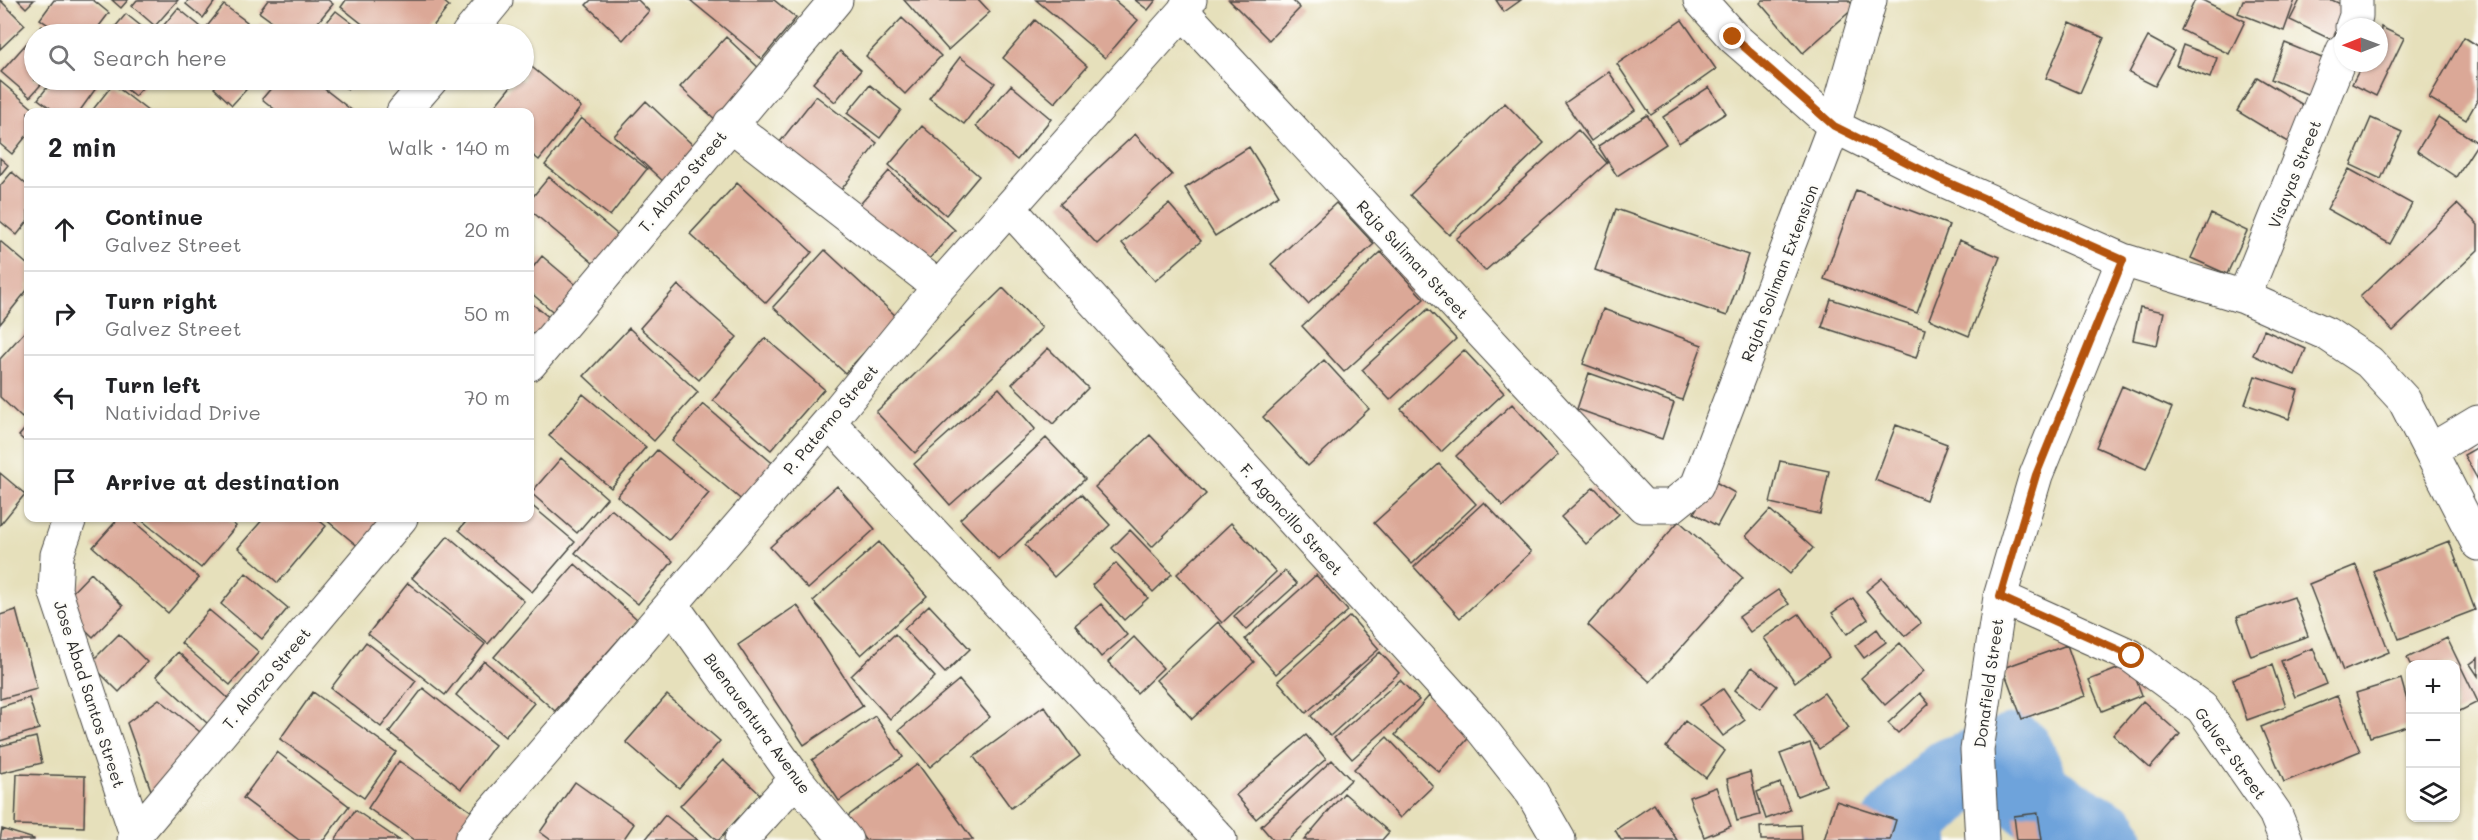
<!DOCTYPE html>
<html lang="en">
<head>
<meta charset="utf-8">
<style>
  body { margin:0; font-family:Mali,sans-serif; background:#f2f2f2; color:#202124 }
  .controls { position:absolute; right:18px; bottom:18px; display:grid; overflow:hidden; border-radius:12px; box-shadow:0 2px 4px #0004 }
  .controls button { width:54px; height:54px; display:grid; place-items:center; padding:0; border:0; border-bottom:2px solid #e0e0e0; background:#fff; color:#202124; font:30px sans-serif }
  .compass { position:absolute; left:2334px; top:18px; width:54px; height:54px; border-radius:50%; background:#fff; box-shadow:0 2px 4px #0004; rotate:269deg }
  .stop { position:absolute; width:18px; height:18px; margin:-14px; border:4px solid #b45309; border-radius:50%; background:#fff }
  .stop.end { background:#b45309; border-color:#fff; box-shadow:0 2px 6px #0008 }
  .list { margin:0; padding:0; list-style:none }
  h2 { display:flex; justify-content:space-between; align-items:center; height:78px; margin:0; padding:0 24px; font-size:26px }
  h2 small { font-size:20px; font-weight:400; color:#757577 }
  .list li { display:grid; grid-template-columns:39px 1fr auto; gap:18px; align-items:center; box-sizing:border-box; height:84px; padding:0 24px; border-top:2px solid #e0e0e0 }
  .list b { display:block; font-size:22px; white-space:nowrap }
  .list p { margin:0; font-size:20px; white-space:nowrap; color:#757577 }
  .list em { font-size:20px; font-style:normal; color:#757577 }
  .icon { flex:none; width:33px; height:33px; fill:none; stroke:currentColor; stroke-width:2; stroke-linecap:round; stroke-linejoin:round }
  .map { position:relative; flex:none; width:2478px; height:840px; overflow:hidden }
  .search { position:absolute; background:#fff; box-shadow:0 2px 4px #0004; left:24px; top:24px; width:510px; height:66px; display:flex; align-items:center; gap:15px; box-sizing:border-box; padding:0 21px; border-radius:33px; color:#757577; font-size:22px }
  .panel { position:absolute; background:#fff; box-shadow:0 2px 4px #0004; left:24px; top:108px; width:510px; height:414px; border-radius:12px }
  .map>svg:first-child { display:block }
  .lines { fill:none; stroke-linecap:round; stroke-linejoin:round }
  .river { stroke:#6ea3db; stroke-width:80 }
  .building { fill:#dba897 }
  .street-casing { stroke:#474641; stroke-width:35 }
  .street { stroke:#fff; stroke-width:33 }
  .route { stroke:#b45309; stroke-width:8 }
  .labels { text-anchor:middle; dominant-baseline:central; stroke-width:4.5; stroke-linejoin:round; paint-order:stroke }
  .street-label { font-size:16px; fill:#2b2b2b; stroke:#fdfcf7 }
</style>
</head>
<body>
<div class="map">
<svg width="2478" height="840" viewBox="0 0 2478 840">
  <rect width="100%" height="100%" fill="#fdfcf7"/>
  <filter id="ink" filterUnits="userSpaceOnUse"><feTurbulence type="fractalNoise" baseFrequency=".0167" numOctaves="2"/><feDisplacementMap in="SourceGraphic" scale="12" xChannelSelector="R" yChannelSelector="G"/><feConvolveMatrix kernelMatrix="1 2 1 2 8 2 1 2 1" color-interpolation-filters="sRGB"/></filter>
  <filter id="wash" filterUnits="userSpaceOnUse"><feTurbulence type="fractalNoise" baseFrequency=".008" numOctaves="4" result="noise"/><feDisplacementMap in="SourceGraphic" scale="24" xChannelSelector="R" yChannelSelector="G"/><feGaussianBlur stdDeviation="1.35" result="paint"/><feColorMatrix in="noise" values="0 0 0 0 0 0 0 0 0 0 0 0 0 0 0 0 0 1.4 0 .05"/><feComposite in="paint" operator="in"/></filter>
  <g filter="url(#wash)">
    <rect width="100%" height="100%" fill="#e6e0bb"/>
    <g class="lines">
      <path class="river" d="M1909 840 1901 826 1951 778 2014 754 2035 799 2104 840"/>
    </g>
    <g id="blocks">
      <path class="building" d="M0 0 25 25 0 49Z
        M18 0H34L26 8Z
        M54 0H93L109 13 93 34H61L40 19Z
        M112 0H128L121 8Z
        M137 0H178L155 26 132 6Z
        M188 0H216L203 18 186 4Z
        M268 0H328L333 4 308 34H289L259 12Z
        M346 0H442L449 6 427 34H375L341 7Z
        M591 0H638L649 11 623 40 586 5Z
        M690 0H774L796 18 762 59Z
        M904 0H979L990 12 948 50Z
        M1036 0H1114L1138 20 1105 58Z
        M1135 0H1156L1148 10Z
        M1229 0H1292L1300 8 1269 40Z
        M1496 0H1521L1504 12Z
        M1763 0H1848L1855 7 1803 53 1760 3Z
        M2195 0H2202L2245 21 2229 54 2181 30Z
        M2243 0H2295L2284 31 2238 13Z
        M2300 0H2332L2347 7 2332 40 2290 20Z
        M224 5 247 22 238 34H201Z
        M178 8 200 26 193 34H161L158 32Z
        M336 11 366 34H317Z
        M126 14 151 34H109Z
        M902 18 941 56 905 94 866 56Z
        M1035 20 1087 66 1055 103 1003 58Z
        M1682 20 1716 69 1651 115 1617 64Z
        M262 23 274 34H250Z
        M2070 23 2104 38 2080 93 2046 78Z
        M42 26 51 34H34V80H45L30 97 1 72Z
        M2381 27 2404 38 2376 96 2352 84 2363 63H2379Z
        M726 37 763 72 718 122 680 87Z
        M2148 37 2174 51 2155 86 2129 73Z
        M2464 37 2478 46V99L2466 120 2429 98Z
        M2285 43 2334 63 2319 99 2271 79Z
        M2183 45 2217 58 2210 78 2176 65Z
        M840 51 861 70 835 102 813 83Z
        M960 57 995 83 964 124 929 98Z
        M528 64 581 107 539 160 530 153V112H490L516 80H524V70Z
        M1609 72 1635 110 1591 141 1565 103Z
        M2257 77 2315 112 2295 146 2237 111Z
        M53 80H94L99 84 79 112H56L38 99Z
        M115 80H149L135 96Z
        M222 80H255L232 105 214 88Z
        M278 80H313L354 112H278L262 99Z
        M336 80H354L347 89Z
        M0 81 37 112H28V134L12 154 0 144Z
        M113 84 149 112H91Z
        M870 85 901 110 880 138 847 113Z
        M1011 85 1051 119 1017 160 976 126Z
        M1709 87 1726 113 1679 143 1663 117Z
        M816 96 877 143 834 199 772 152Z
        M646 101 697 149 666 184 614 136Z
        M1505 103 1544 143 1449 235 1410 195Z
        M1647 115 1666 144 1617 176 1598 146Z
        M2438 117 2478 143 2456 177 2417 151Z
        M581 118 647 169 610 216 545 165Z
        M2371 118 2402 132 2381 179 2351 165Z
        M922 126 979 176 946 215 889 165Z
        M1578 130 1607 163 1485 271 1456 239Z
        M1135 134 1172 175 1097 244 1060 204Z
        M1249 147 1279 195 1215 236 1185 188Z
        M0 158 8 165 0 175Z
        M2349 169 2412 204 2390 244 2327 209Z
        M889 171 955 230 921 268 856 209Z
        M12 172 28 186V221L17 235 0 221V186Z
        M549 177 623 239 599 268 530 210V200Z
        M737 183 812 252 766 303 690 234Z
        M1856 190 1949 225 1917 313 1824 279Z
        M1336 203 1374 244 1308 304 1271 264Z
        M1169 204 1201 241 1155 281 1122 243Z
        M2457 204 2478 225V250L2393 331 2360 297Z
        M1616 209 1748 255 1727 316 1595 270Z
        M2211 214 2247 231 2227 274 2191 258Z
        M1959 240 2000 257 1969 336 1929 319Z
        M0 241 28 265V289L0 324Z
        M825 250 897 317 845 373 773 307Z
        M1381 252 1424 299 1344 372 1302 326Z
        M542 256 581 289 558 316 530 292V271Z
        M678 285 737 337 699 380 640 328Z
        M1003 288 1042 328 915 453 876 412Z
        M1831 299 1925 329 1916 358 1822 327Z
        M530 302 551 319 537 338 530 332Z
        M2140 307 2164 312 2157 345 2133 340Z
        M1428 309 1456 339 1390 400 1362 370Z
        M1603 309 1702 345 1682 400 1583 364Z
        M28 328V411L22 418 0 397V359Z
        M629 328 698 392 654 441 584 376Z
        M2264 330 2306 349 2295 375 2253 355Z
        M765 338 824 389 771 450 713 400Z
        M1048 348 1088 388 1053 424 1012 384Z
        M1464 350 1504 393 1441 452 1401 409Z
        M1324 360 1369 409 1308 466 1263 417Z
        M1589 373 1674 403 1662 439 1577 409Z
        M2255 376 2298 390 2289 419 2245 404Z
        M2122 386 2172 408 2146 469 2096 447Z
        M999 388 1035 429 950 505 914 464Z
        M583 394 646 447 611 488 549 436Z
        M703 404 776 466 745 503 672 441Z
        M1512 404 1558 455 1503 506 1456 456Z
        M28 425V444L19 436Z
        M1896 425 1947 444 1926 500 1875 480Z
        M1150 435 1206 494 1152 547 1095 487Z
        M1046 438 1085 479 999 560 960 519Z
        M2478 447V480L2464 455Z
        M657 450 709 493 669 540 617 496Z
        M561 458 607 498 577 533 531 493Z
        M1780 461 1829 471 1820 514 1770 503Z
        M1439 464 1476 504 1412 564 1374 523Z
        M0 473 25 494 0 525Z
        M1712 480 1735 493 1717 526 1694 513Z
        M837 486 875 529 808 589 770 547Z
        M1594 487 1619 514 1586 544 1561 517Z
        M1081 494 1110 525 1054 577 1025 545Z
        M1484 502 1531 552 1460 618 1414 567Z
        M530 504 575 542 532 592 459 530 469 518H530Z
        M611 509 673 561 638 604 575 553Z
        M1770 510 1813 548 1790 574 1746 536Z
        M119 518H130L199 578 168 613 93 547Z
        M139 518H226L236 526 201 568Z
        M264 518H316L326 526 278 583 238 548Z
        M324 518H385L360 548Z
        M1679 521 1743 578 1650 682 1588 625Z
        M1231 523 1276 572 1222 623 1177 574Z
        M1130 530 1172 574 1153 592 1112 548Z
        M448 536 524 601 488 644 412 578Z
        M2449 541 2475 610 2399 639 2373 571Z
        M879 542 927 596 861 655 813 601Z
        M1116 563 1148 598 1124 620 1092 585Z
        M575 564 637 619 555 711 494 657Z
        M2356 565 2389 652 2343 671 2309 584Z
        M1285 571 1297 584 1246 630 1234 616Z
        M91 573 123 606 93 637 60 605Z
        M246 573 288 608 262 639 221 604Z
        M1316 575 1348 611 1276 674 1245 639Z
        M1882 578 1921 623 1905 636 1866 591Z
        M408 583 485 644 445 695 368 634Z
        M1778 590 1789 604 1750 632 1739 617Z
        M2294 597 2308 636 2251 656 2237 617Z
        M1853 598 1868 619 1847 634 1832 613Z
        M1101 604 1127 635 1101 657 1075 625Z
        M797 605 863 706 804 745 738 645Z
        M929 605 970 649 945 673 904 629Z
        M16 610 37 689 0 699V615Z
        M209 610 259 652 230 685 181 643Z
        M1799 614 1829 657 1795 682 1764 638Z
        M1350 616 1379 649 1306 713 1278 681Z
        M1218 622 1254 662 1192 719 1156 680Z
        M1877 629 1886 642 1864 658 1855 646Z
        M119 634 147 662 119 692 90 663Z
        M895 634 935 677 890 719 851 676Z
        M1134 637 1163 668 1137 693 1108 662Z
        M2447 638 2478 702 2456 713V664H2410L2407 658Z
        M366 642 416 681 381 727 331 688Z
        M1900 643 1924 671 1885 705 1861 678Z
        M2067 645 2085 696 2022 719 2003 668Z
        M2313 648 2327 684 2295 697 2281 661Z
        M178 652 230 700 208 724 156 676Z
        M1380 652 1399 673 1330 736 1311 716Z
        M2478 658V676L2470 664Z
        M484 661 534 703 505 737 456 695Z
        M2130 664 2142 695 2102 711 2089 680Z
        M2272 665 2286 706 2247 720 2233 679Z
        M1752 667 1777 686 1760 709 1735 690Z
        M2401 679 2410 711V725L2370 737 2356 693Z
        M959 680 990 717 930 767 899 730Z
        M1400 680 1419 700 1352 759 1334 738Z
        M423 688 495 745 461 789 389 732Z
        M1723 689 1745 720 1723 736 1700 705Z
        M313 692 396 752 364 798 280 739Z
        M1824 693 1849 728 1819 749 1794 714Z
        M1920 693 1929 704 1898 733 1888 723Z
        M667 695 720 741 679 788 626 742Z
        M1429 696 1472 734 1439 772 1395 735Z
        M2337 696 2360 751 2284 782 2261 727Z
        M29 698 39 729 0 741V707Z
        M159 699 205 736 152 793 127 723Z
        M2143 701 2180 734 2150 768 2113 735Z
        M1044 706 1080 756 1011 808 974 757Z
        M875 716 903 757 839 801 812 760Z
        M1685 721 1725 751 1706 778 1666 747Z
        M1306 735 1326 759 1256 819 1236 795Z
        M36 737 42 763 0 773V746Z
        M1387 737 1433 786 1400 818 1354 769Z
        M1810 743 1826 785 1797 796 1780 754Z
        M277 752 349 806 324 840H299L243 798Z
        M723 760 760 794 719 840H716L680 806Z
        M1332 760 1351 780 1288 840H1273L1261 826Z
        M399 761 475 814 458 840H414L368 808Z
        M918 764 973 840H865L848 816Z
        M1750 772 1760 815 1737 821 1727 779Z
        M17 774 85 776 84 827 15 825Z
        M575 782 634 824 623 840H551L540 832Z
        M1780 783 1790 810 1766 819 1757 792Z
        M1716 787 1731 826 1704 837 1689 797Z
        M1344 793 1389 832 1382 840H1304Z
        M1836 801 1896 820 1890 840H1824Z
        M1654 804 1677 840H1621L1615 830Z
        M355 810 399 840H335Z
        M2038 813 2042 840H2017L2014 816Z
        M665 815 697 840H645Z
        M1801 825 1802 840H1761L1760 827Z
        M2 829 34 839V840H0Z"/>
    </g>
  </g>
  <g filter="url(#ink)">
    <use href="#blocks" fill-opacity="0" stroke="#474641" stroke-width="1.5"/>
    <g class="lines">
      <defs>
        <path id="street" d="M1700 0 1733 37 1834 126 1938 178 2123 260 2244 297 2327 334 2369 362 2404 400 2478 544
          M1183 12 1643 506H1672L1697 486 1834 126 1870 0
          M2352 27 2356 16V0
          M468 34 496 0
          M403 112 431 80
          M730 124 939 287
          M1010 209 1476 722 1532 793 1559 840
          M2244 297 2343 50
          M530 364 836 0
          M829 422 1220 840
          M2431 450 2478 422
          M70 518 57 555 55 590 136 834
          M2000 597 2131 656 2202 708 2275 813 2286 840
          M672 605 796 779 846 840
          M134 840 136 834 401 518
          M471 840 487 818 829 422 939 287 1183 12 1190 0
          M741 840 796 779
          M1982 840 1977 750 2000 597 2036 475 2123 260"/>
      </defs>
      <use href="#street" class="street-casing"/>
      <use href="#street" class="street"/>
    </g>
  </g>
  <g class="lines" filter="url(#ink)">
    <path class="route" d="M1733 37 1834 126 1938 178 2123 260 2036 475 2000 597 2132 656"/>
  </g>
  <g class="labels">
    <g class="street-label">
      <text transform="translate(2294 174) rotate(-68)">Visayas Street</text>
      <text transform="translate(682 181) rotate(-50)">T. Alonzo Street</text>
      <text transform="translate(1413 259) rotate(47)">Raja Suliman Street</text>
      <text transform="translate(1779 273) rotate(-69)">Rajah Soliman Extension</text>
      <text transform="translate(830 419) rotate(-50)">P. Paterno Street</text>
      <text transform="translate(1292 519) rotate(48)">F. Agoncillo Street</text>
      <text transform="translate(266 678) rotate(-50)">T. Alonzo Street</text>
      <text transform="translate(1988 683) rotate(-82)">Donafield Street</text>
      <text transform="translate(90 694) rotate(72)">Jose Abad Santos Street</text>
      <text transform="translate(758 723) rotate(54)">Buenaventura Avenue</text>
      <text transform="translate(2231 753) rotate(54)">Galvez Street</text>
    </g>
  </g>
</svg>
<div class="controls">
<button>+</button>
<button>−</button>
<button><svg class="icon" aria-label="layers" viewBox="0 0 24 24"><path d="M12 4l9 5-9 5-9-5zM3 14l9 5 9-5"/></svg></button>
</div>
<svg class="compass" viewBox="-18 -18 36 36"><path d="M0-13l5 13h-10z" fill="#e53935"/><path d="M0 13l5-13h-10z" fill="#757577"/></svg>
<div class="stop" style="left:2132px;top:656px"></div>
<div class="stop end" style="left:1733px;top:37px"></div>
<div class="search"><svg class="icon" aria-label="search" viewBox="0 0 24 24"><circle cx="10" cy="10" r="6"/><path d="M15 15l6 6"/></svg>Search here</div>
<section class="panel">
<h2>2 min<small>Walk · 140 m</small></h2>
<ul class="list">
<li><svg class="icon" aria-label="ahead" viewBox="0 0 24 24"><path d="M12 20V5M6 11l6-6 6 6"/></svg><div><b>Continue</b><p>Galvez Street</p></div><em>20 m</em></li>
<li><svg class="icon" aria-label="right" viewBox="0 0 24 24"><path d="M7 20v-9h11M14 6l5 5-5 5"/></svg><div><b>Turn right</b><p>Galvez Street</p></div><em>50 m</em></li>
<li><svg class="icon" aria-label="left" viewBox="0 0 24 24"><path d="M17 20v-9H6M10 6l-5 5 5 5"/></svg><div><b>Turn left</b><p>Natividad Drive</p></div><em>70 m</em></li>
<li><svg class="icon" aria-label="arrive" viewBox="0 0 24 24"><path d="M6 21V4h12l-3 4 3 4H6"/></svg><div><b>Arrive at destination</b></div></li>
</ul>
</section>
</div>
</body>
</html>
